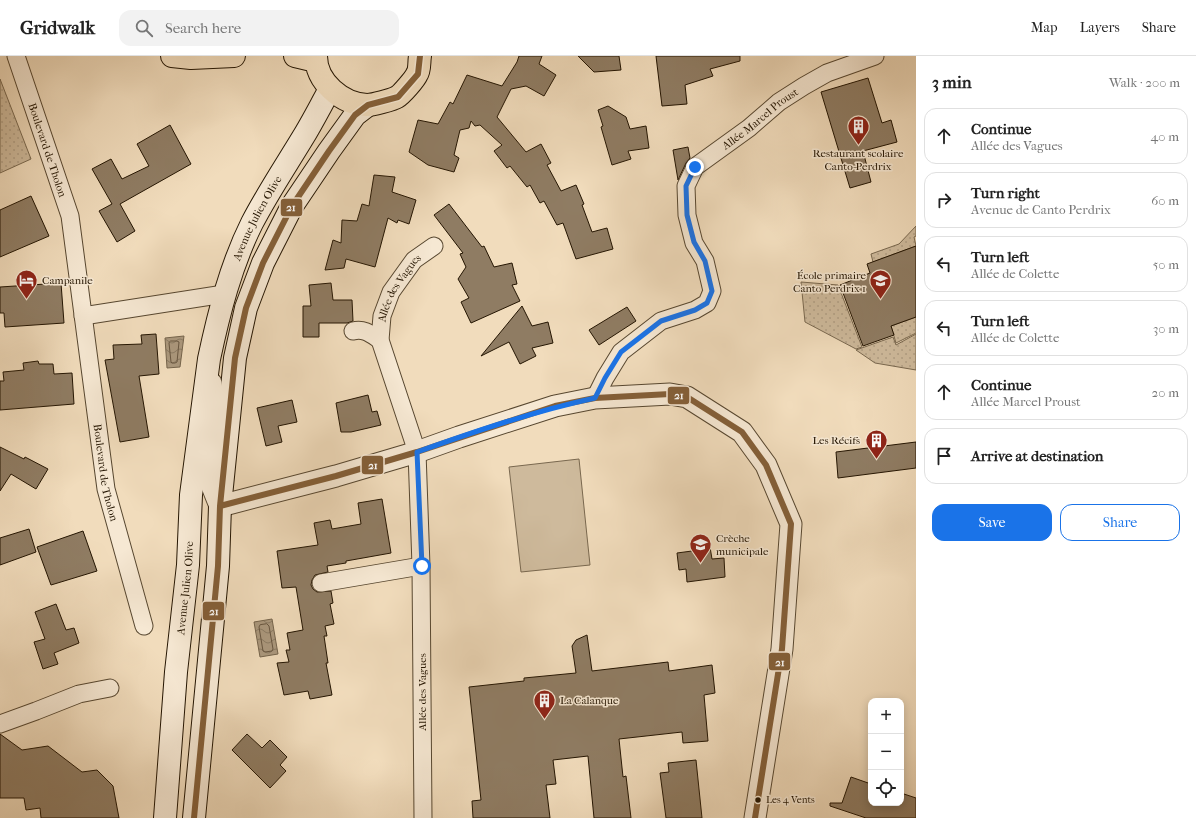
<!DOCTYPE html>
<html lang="en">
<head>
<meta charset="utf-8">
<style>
  body { margin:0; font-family:"IM FELL French Canon",serif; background:#f2f2f2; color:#222 }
  .controls { position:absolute; right:12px; bottom:12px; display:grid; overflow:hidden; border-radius:8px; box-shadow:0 2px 10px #0003 }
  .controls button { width:36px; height:36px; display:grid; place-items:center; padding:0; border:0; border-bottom:1px solid #e0e0e0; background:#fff; color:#222; font:20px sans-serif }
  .stop { position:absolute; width:12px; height:12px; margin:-9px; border:3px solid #1a73e8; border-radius:50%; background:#fff }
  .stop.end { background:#1a73e8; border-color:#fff; box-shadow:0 1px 4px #0008 }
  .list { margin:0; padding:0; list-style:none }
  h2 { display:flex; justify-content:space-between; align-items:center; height:52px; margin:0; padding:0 16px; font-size:17px }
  h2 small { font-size:13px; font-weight:400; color:#767676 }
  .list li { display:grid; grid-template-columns:26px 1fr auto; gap:12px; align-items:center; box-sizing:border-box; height:56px; margin:0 8px 8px; padding:0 8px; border:1px solid #e0e0e0; border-radius:12px }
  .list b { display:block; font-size:15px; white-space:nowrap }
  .list p { margin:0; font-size:13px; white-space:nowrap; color:#767676 }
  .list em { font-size:13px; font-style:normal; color:#767676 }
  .actions { display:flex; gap:8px; padding:12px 16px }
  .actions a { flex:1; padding:9px 0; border:1px solid #1a73e8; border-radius:12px; text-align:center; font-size:14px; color:#1a73e8 }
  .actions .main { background:#1a73e8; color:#fff }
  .icon { flex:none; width:22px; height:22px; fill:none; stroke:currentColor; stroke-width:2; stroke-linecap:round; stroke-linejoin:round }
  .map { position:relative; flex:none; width:916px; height:762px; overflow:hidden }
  header { display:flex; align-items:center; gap:24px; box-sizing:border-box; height:56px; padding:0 20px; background:#fff; border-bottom:1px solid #e0e0e0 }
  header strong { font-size:19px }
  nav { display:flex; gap:22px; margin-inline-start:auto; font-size:14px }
  .search { width:280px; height:36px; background:#f2f2f2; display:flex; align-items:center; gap:10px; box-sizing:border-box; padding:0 14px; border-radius:12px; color:#767676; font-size:15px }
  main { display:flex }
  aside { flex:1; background:#fff }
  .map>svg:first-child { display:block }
  .grass { fill:url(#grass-dots); stroke:#79684f }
  .pitch { fill:#ceba9c; stroke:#79684f }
  .water { fill:url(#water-waves); stroke:#75644c }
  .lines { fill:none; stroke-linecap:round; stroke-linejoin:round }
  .shore { stroke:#685640; stroke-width:1 }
  .building { fill:#8f7c63; stroke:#241502 }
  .minor-casing { stroke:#574730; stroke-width:19 }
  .tertiary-casing { stroke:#574730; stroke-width:23 }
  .secondary-casing { stroke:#241502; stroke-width:24 }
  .primary-casing { stroke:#241502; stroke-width:24 }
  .minor { stroke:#f6e8d3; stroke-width:17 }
  .tertiary { stroke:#f6e8d3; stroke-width:21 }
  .secondary { stroke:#f6e8d3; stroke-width:22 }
  .primary { stroke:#f1dcbc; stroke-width:22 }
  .bus-1-casing { stroke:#f6e8d3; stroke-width:9 }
  .bus-1 { stroke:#845f38; stroke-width:6 }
  .route { stroke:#1a73e8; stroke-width:5 }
  .bus-dot { fill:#241502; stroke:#f6e8d3; stroke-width:1.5 }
  .labels { text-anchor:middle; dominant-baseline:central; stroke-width:3; stroke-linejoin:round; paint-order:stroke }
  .bus-label { font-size:10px; fill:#241502; stroke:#f6e8d3; text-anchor:start }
  .street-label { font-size:11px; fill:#241502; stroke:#f6e8d3 }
  .poi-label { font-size:11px; fill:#241502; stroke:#f6e8d3; text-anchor:start }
  .line-badge { stroke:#f6e8d3; stroke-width:1.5 }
  .badge-label { font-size:11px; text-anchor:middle; font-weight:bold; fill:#fff }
</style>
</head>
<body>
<header>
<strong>Gridwalk</strong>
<div class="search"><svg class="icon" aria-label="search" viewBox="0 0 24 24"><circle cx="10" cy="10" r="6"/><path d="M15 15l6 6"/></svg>Search here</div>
<nav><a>Map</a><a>Layers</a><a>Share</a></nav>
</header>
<main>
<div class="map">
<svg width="916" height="762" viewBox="0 0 916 762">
  <defs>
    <pattern id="grass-dots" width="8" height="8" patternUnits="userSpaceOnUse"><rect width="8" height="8" fill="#ceba9c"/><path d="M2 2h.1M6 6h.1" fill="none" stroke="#b19f85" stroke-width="1.8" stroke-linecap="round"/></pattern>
    <pattern id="water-waves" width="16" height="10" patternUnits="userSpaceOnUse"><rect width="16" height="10" fill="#ab987d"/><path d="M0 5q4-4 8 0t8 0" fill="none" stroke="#8b7b64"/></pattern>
  </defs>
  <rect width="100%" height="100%" fill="#f1dcbc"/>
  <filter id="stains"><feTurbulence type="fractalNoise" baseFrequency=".005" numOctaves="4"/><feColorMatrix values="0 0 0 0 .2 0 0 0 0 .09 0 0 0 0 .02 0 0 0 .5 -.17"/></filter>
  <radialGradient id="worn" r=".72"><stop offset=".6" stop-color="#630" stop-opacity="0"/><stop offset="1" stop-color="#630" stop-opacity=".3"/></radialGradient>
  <path class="grass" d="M0 23 31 103 0 117Z
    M916 170V180L914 181 916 190 873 206 871 198 899 188Z
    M801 226 838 229 862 291 856 293 805 266Z
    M916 261V277L896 287 891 270Z
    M916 278V314L875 307 856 294 893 281 896 289Z"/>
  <path class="pitch" d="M579 403 590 509 521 516 509 411Z"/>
  <path class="water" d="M184 280 180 311 167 312 165 282Z
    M272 563 278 598 260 601 254 566Z"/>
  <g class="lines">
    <path class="shore" d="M171 285H177L179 286 177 306 175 307H172L171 306 169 287Z
      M267 568 269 570 273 593 272 595 265 596 263 595 259 571 260 569Z"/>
  </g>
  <path class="building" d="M519 0H542L539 8 556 19 544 40 526 30 511 33 497 61 526 96 541 88 551 107 547 109 561 135 576 129 584 148 582 149 592 176 607 172 613 193 576 203 563 167 557 169 544 145 540 147 530 129 527 131 510 110 507 112 494 95 502 89 480 69 475 70 471 65 469 72 460 74 454 99 459 102 454 116 428 109 409 96 418 64 438 68 450 46 453 48 467 19 502 30 517 6Z
    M578 0H619L621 14 594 16Z
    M656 0H740V5L710 13 713 20 685 29 687 48 662 50Z
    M868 22 882 67 891 64 897 86 863 95 871 126 850 132 821 36Z
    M608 50 626 61 630 73 646 70 649 92 628 95 631 103 612 109 601 71 603 70 598 54Z
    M170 69 191 108 120 148 135 175 117 186 99 155 112 148 92 113 111 103 122 123 149 110 137 88Z
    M688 91 690 102 686 107 678 124 673 94Z
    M374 119 395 121 392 136 416 144 409 168 398 164 397 167 388 162 375 211 346 203 344 212 325 214 333 184 341 187 342 164 357 165 362 148 369 150Z
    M31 140 49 180 0 201V154Z
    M449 148 482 191 484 190 494 211 512 207 517 228 512 229 520 245 471 267 461 246 469 242 458 223 466 211 460 198 463 197 434 159Z
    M916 190V261L891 270 894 279 863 290 840 229 870 217 867 208Z
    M61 227 64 267 5 271 4 257H0V231Z
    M331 227 333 244H352L353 265 347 267H319V281H303V250H311L309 229Z
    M522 250 532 270 548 266 553 287 532 292 536 300 520 308 509 286 481 300Z
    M627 251 636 265 599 289 589 274Z
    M156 278 159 318 139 320 149 381 120 386 105 304 114 303 113 289 142 288 141 279Z
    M38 305 39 308H53L54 318 72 317 74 348 0 354V325H4L3 316 24 314 23 307Z
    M368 339 372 356 377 355 381 369 351 376H341L336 347Z
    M292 344 297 366 278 370 282 386 266 390 257 352Z
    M916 386V412L838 422 836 396Z
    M0 391 24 403 25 401 48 413 36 433 11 418 0 435Z
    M382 443 391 497 346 505V507L327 510 328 516 315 519 312 524 311 529 313 533 317 536 331 535 333 547 330 548 334 568 325 570 327 580H324L328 607H326L332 639 310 643 308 635 284 639 277 607 289 606 286 594H290L287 577 303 574 296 531 282 532 277 495 318 489 314 467 330 464 332 473 361 468 358 447Z
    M29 473 36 496 0 509V482Z
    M83 475 97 515 51 529 37 491Z
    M709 485 712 503 724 502 725 521 687 526 686 513 679 514 677 497 692 495V488Z
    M56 548 66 574 74 572 79 587 54 597 58 608 43 613 34 586 45 583 35 556Z
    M587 579 592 615 668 606 669 615 712 609 715 637 704 639 708 685 683 687 682 676 619 683 623 721 626 720 631 762H594L588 700 553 704 556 728 546 729 550 762H473L472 745 481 744 469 631 524 625V622L576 617 572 590 576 584Z
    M0 678 22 694 48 690 82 716 97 714 113 730 119 762H41L40 752 26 754 24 742H0Z
    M247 678 262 692 270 684 287 701 280 709 286 715 270 732 232 694Z
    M696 704 702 762H666L660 717 669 716 668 707Z
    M851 721 871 728V747H901V737L916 742V762H866L830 750V747H842Z"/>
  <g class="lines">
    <defs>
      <g id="minor">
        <path id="s1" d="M16 0 70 160 106 433 144 570"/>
        <path d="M83 260 224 238"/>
        <path d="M353 275C364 272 371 278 380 284"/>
        <path id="s2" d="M595 342 605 322 621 296 661 265 695 254 707 247 712 235 705 205 694 187 687 159 686 130 695 111 749 72 779 46 804 30 827 17 875 0"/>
        <path d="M321 527 421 510"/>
        <path d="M0 668 36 655 79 638 110 632"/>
        <path id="s3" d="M423 762 421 510 417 396 380 284 382 260 391 236 414 204 434 190"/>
      </g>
      <path id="tertiary" d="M211 327 213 344 212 430 220 450 336 420 417 396 459 381 555 350 595 342 670 338 687 341 742 376 766 409 791 468 782 593 755 762"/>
      <g id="secondary">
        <path id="s4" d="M165 762 176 616 188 509 191 439 209 303C219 256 231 209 252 167 267 138 285 111 302 83 312 67 321 49 330 33"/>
        <path d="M194 762 218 510 220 450 235 302 246 252 263 207 292 150 329 95 355 59 368 49"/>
      </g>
      <path id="primary" d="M172 0 191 2 234 0
        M295 0 316 5
        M316 0C316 26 342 48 367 49 372 49 392 44 397 41 401 39 415 23 417 18 420 14 419 5 420 0"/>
    </defs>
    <use href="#minor" class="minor-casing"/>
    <use href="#tertiary" class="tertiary-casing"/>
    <use href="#secondary" class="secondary-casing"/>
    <use href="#primary" class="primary-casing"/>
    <use href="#minor" class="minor"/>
    <use href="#tertiary" class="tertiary"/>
    <use href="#secondary" class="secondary"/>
    <use href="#primary" class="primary"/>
    <defs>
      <path id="bus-1" d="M220 450 336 420 417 396 555 350 595 342 670 338 687 341 742 376 766 409 791 468 782 593 755 762
        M194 762 218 510 220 450 235 302 246 252 263 207 292 150 329 95 355 59 368 49 398 41 418 18 420 0"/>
    </defs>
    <use href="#bus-1" class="bus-1-casing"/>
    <use href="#bus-1" class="bus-1"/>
  </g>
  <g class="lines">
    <path class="route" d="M422 510 417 396C476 375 535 355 595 342L605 322 621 296 661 265 695 254 707 247 712 235 705 205 694 186 687 159 686 130 695 111"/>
  </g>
  <defs>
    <symbol id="building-pin" viewBox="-11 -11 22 30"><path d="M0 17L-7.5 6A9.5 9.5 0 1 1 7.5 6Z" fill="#8f2418" stroke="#f6e8d3"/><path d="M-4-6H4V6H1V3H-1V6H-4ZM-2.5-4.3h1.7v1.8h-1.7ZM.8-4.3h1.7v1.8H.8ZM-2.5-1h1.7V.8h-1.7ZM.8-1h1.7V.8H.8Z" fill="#fff"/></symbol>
    <symbol id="hotel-pin" viewBox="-11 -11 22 30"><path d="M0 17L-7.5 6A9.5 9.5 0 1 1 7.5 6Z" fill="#8f2418" stroke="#f6e8d3"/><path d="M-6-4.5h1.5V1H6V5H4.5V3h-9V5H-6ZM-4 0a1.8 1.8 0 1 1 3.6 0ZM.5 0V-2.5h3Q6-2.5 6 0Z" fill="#fff"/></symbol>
    <symbol id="school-pin" viewBox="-11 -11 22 30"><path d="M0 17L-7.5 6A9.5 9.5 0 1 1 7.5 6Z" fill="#8f2418" stroke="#f6e8d3"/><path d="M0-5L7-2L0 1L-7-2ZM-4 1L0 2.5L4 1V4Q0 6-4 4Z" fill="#fff"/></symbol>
  </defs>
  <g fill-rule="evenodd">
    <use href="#building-pin" x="846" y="58" width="25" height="34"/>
    <use href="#hotel-pin" x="14" y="212" width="25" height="34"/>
    <use href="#school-pin" x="868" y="212" width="25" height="34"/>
    <use href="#building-pin" x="864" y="372" width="25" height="34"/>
    <use href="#school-pin" x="688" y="476" width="25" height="34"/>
    <use href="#building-pin" x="532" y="632" width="25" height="34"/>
  </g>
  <circle class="bus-dot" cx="758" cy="744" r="3.5"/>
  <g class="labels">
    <g class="bus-label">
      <text x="766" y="744">Les 4 Vents</text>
    </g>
    <g class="street-label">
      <text stroke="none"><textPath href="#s2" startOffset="378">Allée Marcel Proust</textPath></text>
      <text stroke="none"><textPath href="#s1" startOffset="99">Boulevard de Tholon</textPath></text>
      <text stroke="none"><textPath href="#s4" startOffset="611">Avenue Julien Olive</textPath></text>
      <text stroke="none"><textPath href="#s3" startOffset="541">Allée des Vagues</textPath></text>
      <text stroke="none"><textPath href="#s1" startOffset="428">Boulevard de Tholon</textPath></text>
      <text stroke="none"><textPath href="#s4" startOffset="231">Avenue Julien Olive</textPath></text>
      <text transform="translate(422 636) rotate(-90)">Allée des Vagues</text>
    </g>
    <g class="poi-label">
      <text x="858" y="97" text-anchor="middle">Restaurant scolaire<tspan x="858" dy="13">Canto-Perdrix</tspan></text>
      <text x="866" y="219" text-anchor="end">École primaire<tspan x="866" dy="13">Canto Perdrix 1</tspan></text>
      <text x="42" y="224">Campanile</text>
      <text x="860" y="384" text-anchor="end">Les Récifs</text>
      <text x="716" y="482">Crèche<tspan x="716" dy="13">municipale</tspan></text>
      <text x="560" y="644">La Calanque</text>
    </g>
  </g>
  <g class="line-badge">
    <rect x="280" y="142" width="23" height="19" rx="4" fill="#845f38"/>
    <rect x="667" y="330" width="23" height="19" rx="4" fill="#845f38"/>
    <rect x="361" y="399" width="23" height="20" rx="4" fill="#845f38"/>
    <rect x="202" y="545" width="23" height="20" rx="4" fill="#845f38"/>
    <rect x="768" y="596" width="23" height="19" rx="4" fill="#845f38"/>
  </g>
  <g class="badge-label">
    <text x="291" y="155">21</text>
    <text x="679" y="343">21</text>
    <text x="373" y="413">21</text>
    <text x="214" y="559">21</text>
    <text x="780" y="610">21</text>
  </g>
  <rect width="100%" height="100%" filter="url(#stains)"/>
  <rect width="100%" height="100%" fill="url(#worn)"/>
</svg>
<div class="controls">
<button>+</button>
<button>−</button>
<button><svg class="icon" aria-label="locate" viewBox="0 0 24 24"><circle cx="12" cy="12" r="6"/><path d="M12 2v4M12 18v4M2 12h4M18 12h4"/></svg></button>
</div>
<div class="stop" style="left:422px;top:510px"></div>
<div class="stop end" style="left:695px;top:111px"></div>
</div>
<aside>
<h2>3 min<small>Walk · 200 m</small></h2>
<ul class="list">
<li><svg class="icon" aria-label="ahead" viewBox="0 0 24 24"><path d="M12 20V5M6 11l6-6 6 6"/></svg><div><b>Continue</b><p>Allée des Vagues</p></div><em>40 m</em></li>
<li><svg class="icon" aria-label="right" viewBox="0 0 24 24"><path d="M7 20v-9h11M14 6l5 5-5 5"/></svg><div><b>Turn right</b><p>Avenue de Canto Perdrix</p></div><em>60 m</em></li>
<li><svg class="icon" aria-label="left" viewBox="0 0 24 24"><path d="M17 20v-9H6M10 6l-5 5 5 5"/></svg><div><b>Turn left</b><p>Allée de Colette</p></div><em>50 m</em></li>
<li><svg class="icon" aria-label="left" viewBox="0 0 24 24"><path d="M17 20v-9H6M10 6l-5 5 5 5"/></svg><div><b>Turn left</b><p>Allée de Colette</p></div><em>30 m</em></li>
<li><svg class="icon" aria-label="ahead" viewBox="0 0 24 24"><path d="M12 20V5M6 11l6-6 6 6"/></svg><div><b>Continue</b><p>Allée Marcel Proust</p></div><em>20 m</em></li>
<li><svg class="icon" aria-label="arrive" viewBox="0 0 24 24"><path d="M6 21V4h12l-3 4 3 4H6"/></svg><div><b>Arrive at destination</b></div></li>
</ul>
<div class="actions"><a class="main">Save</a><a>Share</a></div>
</aside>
</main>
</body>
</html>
